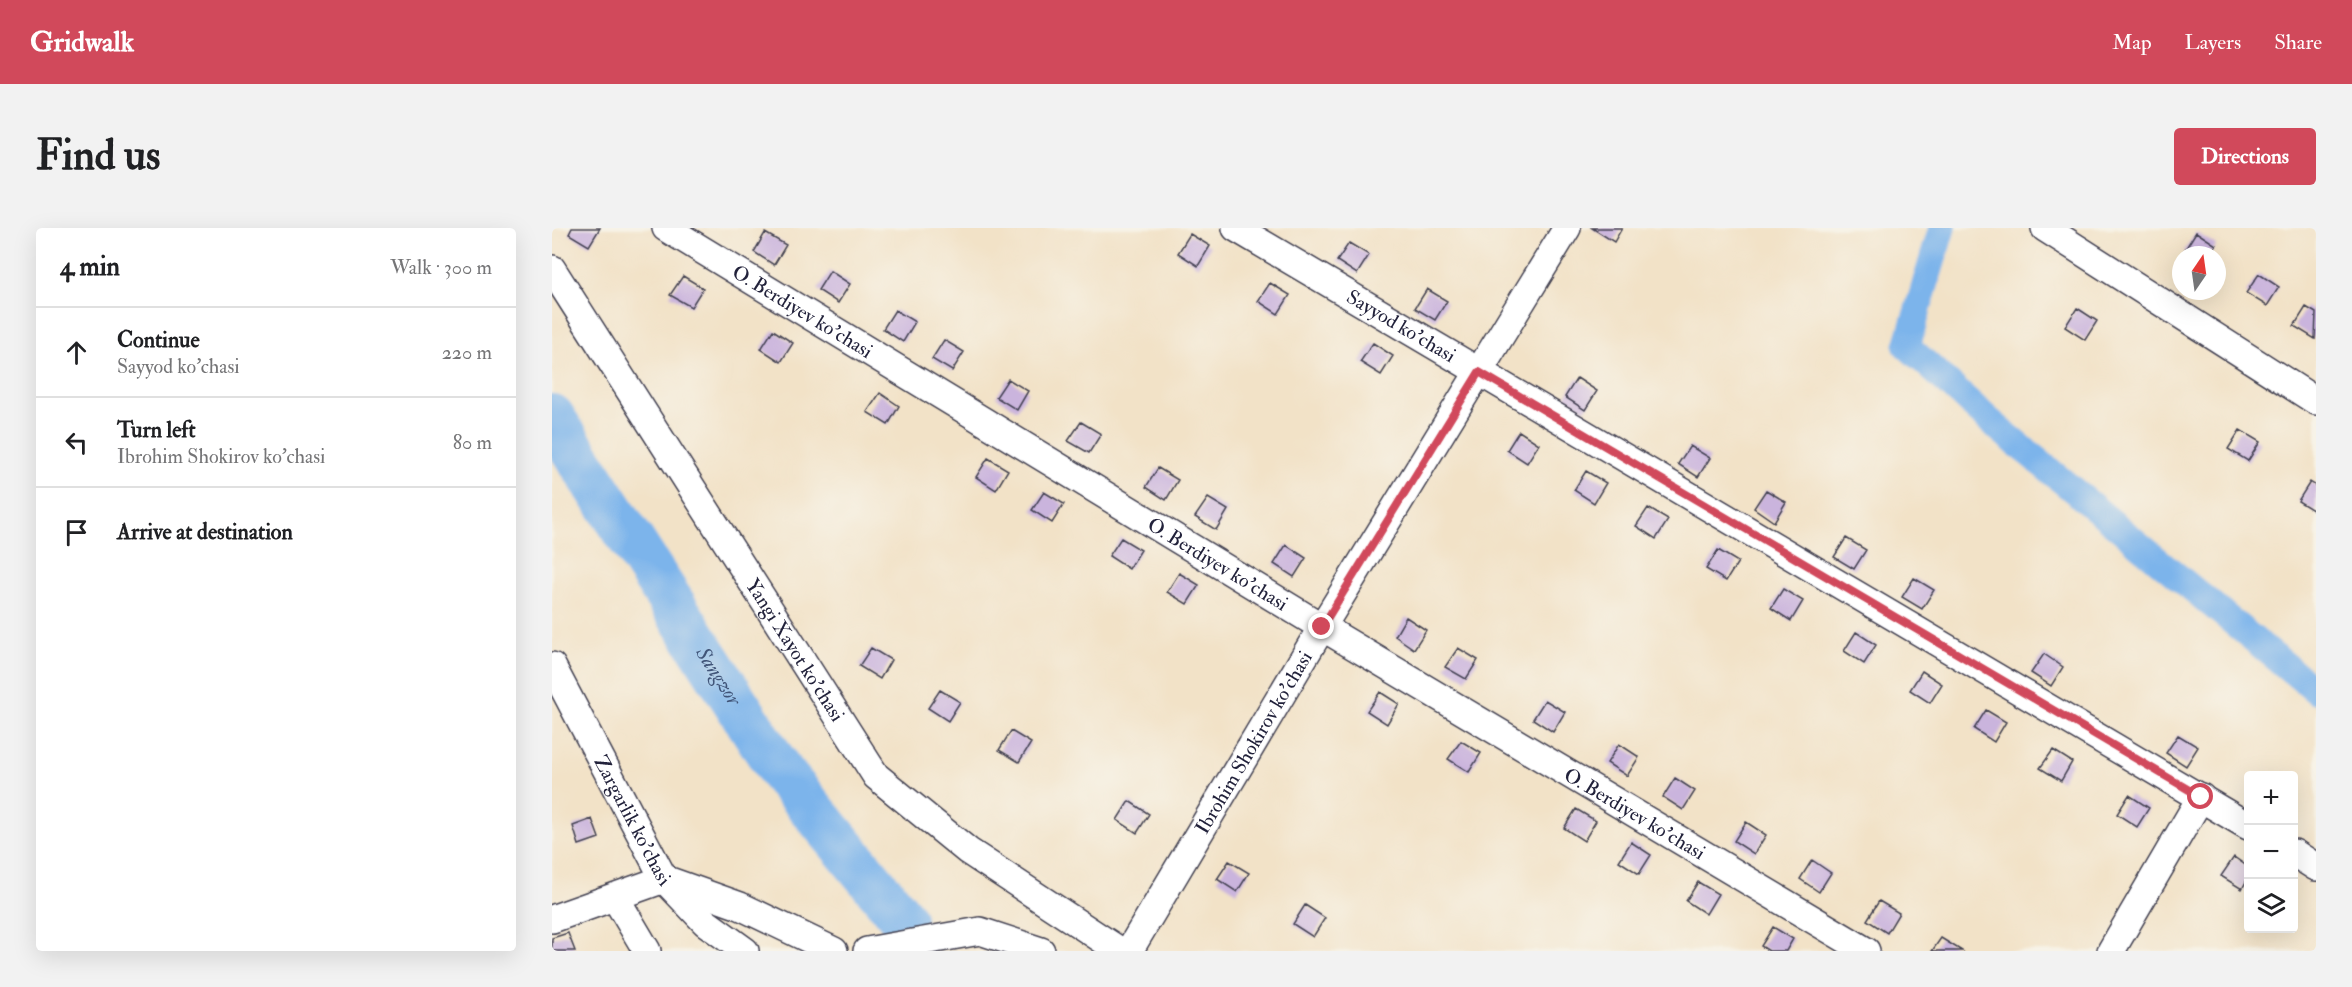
<!DOCTYPE html>
<html lang="en">
<head>
<meta charset="utf-8">
<style>
  body { margin:0; font-family:"IM FELL Double Pica",serif; background:#f2f2f2; color:#202124 }
  .controls { position:absolute; right:18px; bottom:18px; display:grid; overflow:hidden; border-radius:6px; box-shadow:0 6px 24px #0002 }
  .controls button { width:54px; height:54px; display:grid; place-items:center; padding:0; border:0; border-bottom:2px solid #e0e0e0; background:#fff; color:#202124; font:30px sans-serif }
  .compass { position:absolute; left:1620px; top:18px; width:54px; height:54px; border-radius:50%; background:#fff; box-shadow:0 6px 24px #0002; rotate:13deg }
  .stop { position:absolute; width:18px; height:18px; margin:-14px; border:4px solid #d1495b; border-radius:50%; background:#fff }
  .stop.end { background:#d1495b; border-color:#fff; box-shadow:0 2px 6px #0008 }
  .list { margin:0; padding:0; list-style:none }
  h2 { display:flex; justify-content:space-between; align-items:center; height:78px; margin:0; padding:0 24px; font-size:26px }
  h2 small { font-size:20px; font-weight:400; color:#757577 }
  .list li { display:grid; grid-template-columns:39px 1fr auto; gap:18px; align-items:center; box-sizing:border-box; height:90px; padding:0 24px; border-top:2px solid #e0e0e0 }
  .list b { display:block; font-size:22px; white-space:nowrap }
  .list p { margin:0; font-size:20px; white-space:nowrap; color:#757577 }
  .list em { font-size:20px; font-style:normal; color:#757577 }
  .icon { flex:none; width:33px; height:33px; fill:none; stroke:currentColor; stroke-width:2; stroke-linecap:round; stroke-linejoin:round }
  .map { position:relative; flex:none; width:1764px; height:723px; overflow:hidden; border-radius:6px }
  header { display:flex; align-items:center; gap:36px; box-sizing:border-box; height:84px; padding:0 30px; background:#d1495b; color:#fff }
  header strong { font-size:28px }
  nav { display:flex; gap:33px; margin-inline-start:auto; font-size:21px }
  .intro { display:flex; align-items:center; justify-content:space-between; box-sizing:border-box; height:144px; padding:0 36px }
  h1 { margin:0; font-size:42px }
  .button { padding:15px 27px; border-radius:6px; background:#d1495b; color:#fff; font-size:21px; font-weight:700 }
  main { display:flex; gap:36px; padding:0 36px }
  aside { flex:1; background:#fff; border-radius:6px; box-shadow:0 6px 24px #0002 }
  .map>svg:first-child { display:block }
  .lines { fill:none; stroke-linecap:round; stroke-linejoin:round }
  .canal { stroke:#7bb4eb; stroke-width:27 }
  .river { stroke:#7bb4eb; stroke-width:46 }
  .building { fill:#cab4dd }
  .minor-casing { stroke:#413f50; stroke-width:30 }
  .minor { stroke:#fff; stroke-width:27 }
  .route { stroke:#d1495b; stroke-width:8 }
  .labels { text-anchor:middle; dominant-baseline:central; stroke-width:4.5; stroke-linejoin:round; paint-order:stroke }
  .street-label { font-size:20px; fill:#22223b; stroke:#f7f3e8 }
  .water-label { font-size:21px; font-style:italic; fill:#415579; stroke:#f7f3e8 }
</style>
</head>
<body>
<header>
<strong>Gridwalk</strong>
<nav><a>Map</a><a>Layers</a><a>Share</a></nav>
</header>
<div class="intro"><h1>Find us</h1><a class="button">Directions</a></div>
<main>
<aside>
<h2>4 min<small>Walk · 300 m</small></h2>
<ul class="list">
<li><svg class="icon" aria-label="ahead" viewBox="0 0 24 24"><path d="M12 20V5M6 11l6-6 6 6"/></svg><div><b>Continue</b><p>Sayyod ko'chasi</p></div><em>220 m</em></li>
<li><svg class="icon" aria-label="left" viewBox="0 0 24 24"><path d="M17 20v-9H6M10 6l-5 5 5 5"/></svg><div><b>Turn left</b><p>Ibrohim Shokirov ko'chasi</p></div><em>80 m</em></li>
<li><svg class="icon" aria-label="arrive" viewBox="0 0 24 24"><path d="M6 21V4h12l-3 4 3 4H6"/></svg><div><b>Arrive at destination</b></div></li>
</ul>
</aside>
<div class="map">
<svg width="1764" height="723" viewBox="0 0 1764 723">
  <rect width="100%" height="100%" fill="#f7f3e8"/>
  <filter id="ink" filterUnits="userSpaceOnUse"><feTurbulence type="fractalNoise" baseFrequency=".0167" numOctaves="2"/><feDisplacementMap in="SourceGraphic" scale="12" xChannelSelector="R" yChannelSelector="G"/><feConvolveMatrix kernelMatrix="1 2 1 2 8 2 1 2 1" color-interpolation-filters="sRGB"/></filter>
  <filter id="wash" filterUnits="userSpaceOnUse"><feTurbulence type="fractalNoise" baseFrequency=".008" numOctaves="4" result="noise"/><feDisplacementMap in="SourceGraphic" scale="24" xChannelSelector="R" yChannelSelector="G"/><feGaussianBlur stdDeviation="1.35" result="paint"/><feColorMatrix in="noise" values="0 0 0 0 0 0 0 0 0 0 0 0 0 0 0 0 0 1.4 0 .05"/><feComposite in="paint" operator="in"/></filter>
  <g filter="url(#wash)">
    <rect width="100%" height="100%" fill="#f2e2c7"/>
    <g class="lines">
      <path class="canal" d="M1390 0 1355 118 1439 194 1764 463"/>
      <path class="river" id="s1" d="M0 189 228 543 351 691"/>
    </g>
    <g id="blocks">
      <path class="building" d="M20 0H48L37 18 17 6Z
        M1040 0H1070L1062 14Z
        M1644 4 1664 17 1657 27H1638L1632 23Z
        M213 5 234 17 222 37 202 24Z
        M638 6 658 18 646 38 626 25Z
        M797 15 817 27 805 46 785 33Z
        M278 43 298 56 286 75 266 62Z
        M1707 46 1727 59 1715 78 1694 65Z
        M131 48 151 60 139 79 118 67Z
        M718 55 738 67 726 86 706 73Z
        M875 61 895 73 883 92 863 80Z
        M1754 79 1764 85 1763 111 1742 98Z
        M1525 80 1545 93 1533 112 1513 99Z
        M343 82 363 94 351 114 331 101Z
        M221 102 241 115 229 134 209 121Z
        M392 112 412 124 400 143 380 131Z
        M821 115 841 128 829 147 808 134Z
        M1025 150 1045 163 1033 182 1013 169Z
        M456 151 476 163 465 182 444 169Z
        M328 165 347 178 336 197 315 184Z
        M529 194 549 206 537 225 516 213Z
        M1688 202 1708 214 1696 233 1676 221Z
        M967 203 987 216 975 235 955 222Z
        M1138 218 1158 230 1146 249 1126 236Z
        M436 230 456 242 444 262 424 249Z
        M606 240 626 252 614 272 594 259Z
        M1034 243 1054 255 1042 275 1022 262Z
        M1758 254 1764 258V284L1746 273Z
        M1214 262 1234 274 1222 294 1202 280Z
        M492 264 512 276 500 295 480 282Z
        M656 270 676 282 664 302 643 289Z
        M1096 280 1116 292 1104 311 1084 298Z
        M569 310 589 322 577 341 557 328Z
        M1294 310 1314 322 1302 341 1282 329Z
        M734 317 754 330 742 349 722 336Z
        M1166 322 1186 334 1174 353 1154 341Z
        M627 345 647 357 635 376 615 364Z
        M1362 350 1382 362 1370 381 1350 369Z
        M1231 361 1251 373 1239 393 1219 380Z
        M854 389 874 402 862 421 843 408Z
        M1304 404 1324 417 1312 436 1292 423Z
        M319 420 339 432 328 451 307 438Z
        M906 420 926 432 914 451 893 439Z
        M1492 426 1511 439 1499 458 1479 445Z
        M1370 443 1390 456 1378 475 1358 462Z
        M388 462 408 474 396 493 376 480Z
        M828 464 847 476 835 496 815 483Z
        M993 472 1013 484 1001 504 981 491Z
        M1434 482 1454 494 1442 514 1422 501Z
        M459 503 479 515 467 534 447 522Z
        M1626 507 1646 519 1634 538 1614 525Z
        M909 513 929 525 917 544 896 531Z
        M1067 516 1087 529 1075 548 1055 535Z
        M1501 522 1520 534 1509 553 1488 540Z
        M1123 550 1143 563 1131 582 1111 569Z
        M1577 567 1597 580 1585 599 1565 586Z
        M577 573 597 586 585 605 565 592Z
        M1024 581 1044 593 1032 613 1012 600Z
        M40 591 47 610 27 617 21 598Z
        M1194 594 1214 607 1202 626 1182 613Z
        M1079 614 1099 627 1087 646 1067 633Z
        M1682 629 1696 639V650L1690 661 1669 648Z
        M1260 632 1279 645 1267 664 1248 651Z
        M677 633 697 645 685 664 665 651Z
        M1146 654 1166 666 1154 686 1134 673Z
        M1327 673 1347 685 1335 705 1315 692Z
        M753 677 773 690 761 709 741 696Z
        M1221 699 1241 711 1234 723H1217L1209 718Z
        M16 705 23 723H0V710Z
        M1389 710 1410 723H1380Z"/>
    </g>
  </g>
  <g filter="url(#ink)">
    <use href="#blocks" fill-opacity="0" stroke="#413f50" stroke-width="1.5"/>
    <g class="lines">
      <defs>
        <g id="minor">
          <path id="s2" d="M114 0 770 399 1314 723"/>
          <path id="s3" d="M684 0 1696 598"/>
          <path d="M1493 0 1764 173"/>
          <path id="s4" d="M0 41 324 548 416 623 568 723"/>
          <path id="s5" d="M0 438 112 651 153 694 193 723"/>
          <path d="M1742 625 1764 639"/>
          <path d="M63 669 95 723"/>
          <path d="M0 691 112 651 188 678 282 723"/>
          <path d="M315 723 428 703 489 723"/>
          <path id="s6" d="M577 723 770 399 1015 0"/>
          <path d="M1559 723 1649 569"/>
        </g>
      </defs>
      <use href="#minor" class="minor-casing"/>
      <use href="#minor" class="minor"/>
    </g>
  </g>
  <g class="lines" filter="url(#ink)">
    <path class="route" d="M770 399 927 144 1649 569"/>
  </g>
  <g class="labels">
    <g class="street-label">
      <text stroke="none"><textPath href="#s2" startOffset="160">O. Berdiyev ko'chasi</textPath></text>
      <text stroke="none"><textPath href="#s3" startOffset="192">Sayyod ko'chasi</textPath></text>
      <text stroke="none"><textPath href="#s2" startOffset="646">O. Berdiyev ko'chasi</textPath></text>
      <text stroke="none"><textPath href="#s4" startOffset="452">Yangi Xayot ko'chasi</textPath></text>
      <text stroke="none"><textPath href="#s6" startOffset="243">Ibrohim Shokirov ko'chasi</textPath></text>
      <text stroke="none"><textPath href="#s2" startOffset="1132">O. Berdiyev ko'chasi</textPath></text>
      <text stroke="none"><textPath href="#s5" startOffset="174">Zargarlik ko'chasi</textPath></text>
    </g>
    <g class="water-label">
      <text stroke="none"><textPath href="#s1" startOffset="308">Sangzor</textPath></text>
    </g>
  </g>
</svg>
<div class="controls">
<button>+</button>
<button>−</button>
<button><svg class="icon" aria-label="layers" viewBox="0 0 24 24"><path d="M12 4l9 5-9 5-9-5zM3 14l9 5 9-5"/></svg></button>
</div>
<svg class="compass" viewBox="-18 -18 36 36"><path d="M0-13l5 13h-10z" fill="#e53935"/><path d="M0 13l5-13h-10z" fill="#757577"/></svg>
<div class="stop" style="left:1649px;top:569px"></div>
<div class="stop end" style="left:770px;top:399px"></div>
</div>
</main>
</body>
</html>
